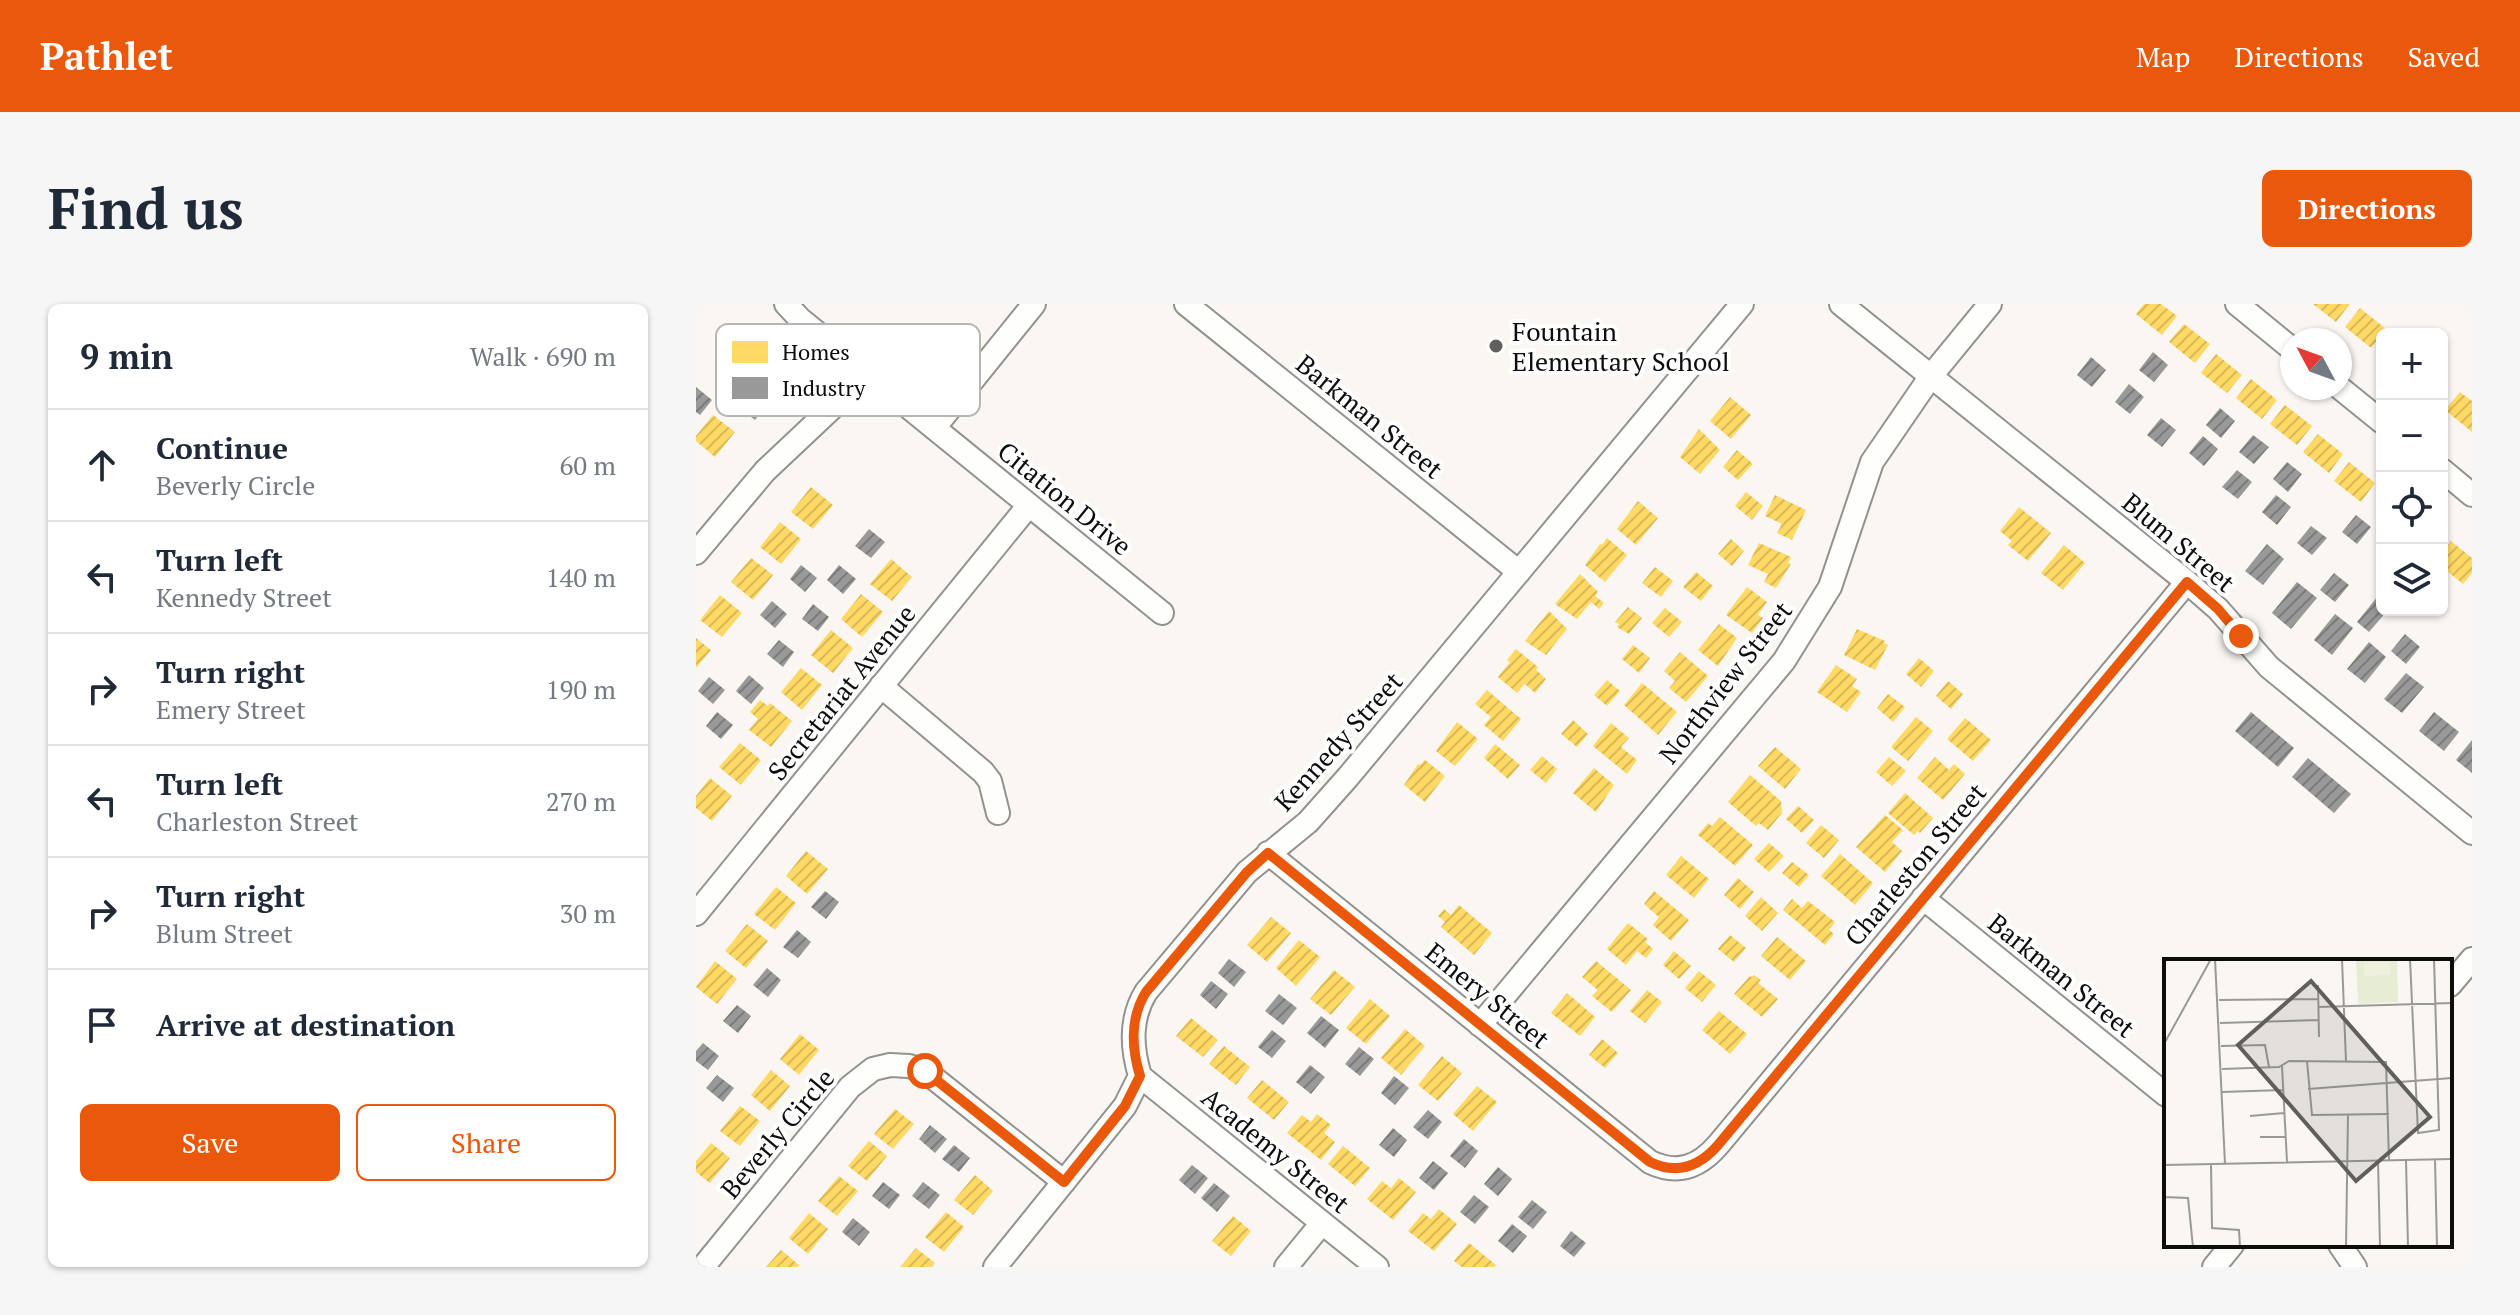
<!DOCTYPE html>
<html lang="en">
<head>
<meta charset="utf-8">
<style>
  body { margin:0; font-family:"PT Serif",serif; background:#f6f6f7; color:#1f2937 }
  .controls { position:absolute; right:24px; top:24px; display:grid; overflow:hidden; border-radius:12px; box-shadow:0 2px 6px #0004 }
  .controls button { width:72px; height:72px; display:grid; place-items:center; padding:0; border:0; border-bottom:2px solid #e0e1e3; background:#fff; color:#1f2937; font:40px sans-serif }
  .compass { position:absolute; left:1584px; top:24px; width:72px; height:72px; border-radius:50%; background:#fff; box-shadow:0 2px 6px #0004; rotate:311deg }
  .stop { position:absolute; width:24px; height:24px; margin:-18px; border:6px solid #ea580c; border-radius:50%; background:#fff }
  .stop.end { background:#ea580c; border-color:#fff; box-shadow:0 2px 8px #0008 }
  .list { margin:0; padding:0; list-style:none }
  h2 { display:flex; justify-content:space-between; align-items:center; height:104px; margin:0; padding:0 32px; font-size:34px }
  h2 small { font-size:26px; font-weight:400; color:#747a83 }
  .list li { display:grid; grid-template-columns:52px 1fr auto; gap:24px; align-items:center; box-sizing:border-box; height:112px; padding:0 32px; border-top:2px solid #e0e1e3 }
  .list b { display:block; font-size:30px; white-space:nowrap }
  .list p { margin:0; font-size:26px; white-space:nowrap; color:#747a83 }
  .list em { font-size:26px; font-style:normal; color:#747a83 }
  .actions { display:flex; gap:16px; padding:24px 32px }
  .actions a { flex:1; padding:18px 0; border:2px solid #ea580c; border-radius:12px; text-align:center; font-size:28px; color:#ea580c }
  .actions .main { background:#ea580c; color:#fff }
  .icon { flex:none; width:44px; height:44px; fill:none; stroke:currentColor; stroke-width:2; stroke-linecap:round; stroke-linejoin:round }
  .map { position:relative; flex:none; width:1776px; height:963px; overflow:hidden; border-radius:12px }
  header { display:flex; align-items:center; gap:48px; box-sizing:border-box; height:112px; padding:0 40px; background:#ea580c; color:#fff }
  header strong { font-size:38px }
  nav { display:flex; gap:44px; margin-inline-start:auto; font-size:28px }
  .intro { display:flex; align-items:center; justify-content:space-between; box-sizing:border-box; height:192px; padding:0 48px }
  h1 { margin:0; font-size:56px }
  .button { padding:20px 36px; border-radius:12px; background:#ea580c; color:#fff; font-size:28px; font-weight:700 }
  main { display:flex; gap:48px; padding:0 48px }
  aside { flex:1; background:#fff; border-radius:12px; box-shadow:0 2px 6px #0004 }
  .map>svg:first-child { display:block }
  .homes { fill:url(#homes-hatch) }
  .industry { fill:url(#industry-hatch) }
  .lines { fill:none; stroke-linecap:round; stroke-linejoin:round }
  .minor-casing { stroke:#949290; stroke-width:26 }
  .minor { stroke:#fefefd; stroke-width:22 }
  .route { stroke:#ea580c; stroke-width:10 }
  .poi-dot { fill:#605f5d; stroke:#fff; stroke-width:3 }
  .labels { text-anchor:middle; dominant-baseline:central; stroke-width:8; stroke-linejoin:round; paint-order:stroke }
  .poi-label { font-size:26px; fill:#0d0d0d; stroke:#fff; text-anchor:start }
  .street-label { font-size:26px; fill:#0d0d0d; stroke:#fff }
  .inset-road { fill:none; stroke:#9b9996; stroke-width:2 }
  .view { fill:#605f5d; fill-opacity:0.15; stroke:#605f5d; stroke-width:4 }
  .inset-edge { fill:none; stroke:#0d0d0d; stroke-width:4 }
  .key { fill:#fff; stroke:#b6b6b6; stroke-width:2 }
  .key-label { font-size:22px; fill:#0d0d0d }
</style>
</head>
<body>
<header>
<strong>Pathlet</strong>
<nav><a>Map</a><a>Directions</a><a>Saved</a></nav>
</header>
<div class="intro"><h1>Find us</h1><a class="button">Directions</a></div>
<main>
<aside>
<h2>9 min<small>Walk · 690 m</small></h2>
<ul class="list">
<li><svg class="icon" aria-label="ahead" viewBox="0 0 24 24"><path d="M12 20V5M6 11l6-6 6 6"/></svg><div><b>Continue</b><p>Beverly Circle</p></div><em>60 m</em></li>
<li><svg class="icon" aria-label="left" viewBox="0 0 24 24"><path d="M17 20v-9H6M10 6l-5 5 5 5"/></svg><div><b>Turn left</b><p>Kennedy Street</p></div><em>140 m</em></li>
<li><svg class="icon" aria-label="right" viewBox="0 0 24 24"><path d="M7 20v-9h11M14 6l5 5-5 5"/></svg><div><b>Turn right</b><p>Emery Street</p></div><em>190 m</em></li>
<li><svg class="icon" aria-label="left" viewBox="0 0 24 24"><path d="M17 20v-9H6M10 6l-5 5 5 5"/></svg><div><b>Turn left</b><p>Charleston Street</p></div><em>270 m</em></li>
<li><svg class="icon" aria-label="right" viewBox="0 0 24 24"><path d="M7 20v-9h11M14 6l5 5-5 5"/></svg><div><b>Turn right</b><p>Blum Street</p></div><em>30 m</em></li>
<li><svg class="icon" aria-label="arrive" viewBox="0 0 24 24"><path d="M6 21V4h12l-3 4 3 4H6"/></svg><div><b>Arrive at destination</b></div></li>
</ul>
<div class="actions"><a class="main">Save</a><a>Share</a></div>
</aside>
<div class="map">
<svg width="1776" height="963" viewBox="0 0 1776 963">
  <defs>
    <pattern id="homes-hatch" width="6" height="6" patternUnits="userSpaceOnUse" patternTransform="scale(2)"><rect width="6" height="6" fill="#ffd966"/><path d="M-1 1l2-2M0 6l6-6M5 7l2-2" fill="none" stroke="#d9b957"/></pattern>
    <pattern id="industry-hatch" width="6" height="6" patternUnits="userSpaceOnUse" patternTransform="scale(2)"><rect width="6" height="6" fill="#999"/><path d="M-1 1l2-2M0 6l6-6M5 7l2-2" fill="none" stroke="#7b7b7b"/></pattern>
  </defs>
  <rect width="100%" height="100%" fill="#faf6f2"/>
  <path class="homes" d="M1448 0H1465L1481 12 1466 31 1440 10Z
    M1617 0H1654L1640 18Z
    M1664 4 1690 25 1675 44 1649 23Z
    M1488 20 1514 40 1499 59 1473 38Z
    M1520 50 1546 71 1531 89 1505 69Z
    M1555 75 1581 96 1566 115 1540 94Z
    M1764 88 1776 97V128L1749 106Z
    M1034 93 1055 111 1035 135 1014 117Z
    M1589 101 1616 122 1601 141 1574 120Z
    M17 111 39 128 19 153 0 137V132Z
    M1003 125 1024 146 1004 170 984 153Z
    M1622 130 1647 150 1633 169 1607 148Z
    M1041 146 1057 160 1042 176 1027 163Z
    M1653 158 1679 179 1665 198 1638 177Z
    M115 183 137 201 117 225 95 208Z
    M1050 188 1067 202 1056 216 1039 202Z
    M1079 191 1110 206 1096 236 1081 229 1086 220 1069 212Z
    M942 197 962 214 940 241 921 225Z
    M1323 203 1355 229 1332 257 1312 241 1316 237 1304 227Z
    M84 218 105 235 85 260 64 243Z
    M911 234 931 251 909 278 889 261 904 240 906 241Z
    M1035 235 1048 247 1036 262 1022 250Z
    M1755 237 1776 254V269L1767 280 1746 263V249Z
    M1063 239 1095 253 1092 259 1095 260 1080 284 1068 278 1072 270 1052 261Z
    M1368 241 1389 259 1367 286 1345 269Z
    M55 254 77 271 57 296 35 278Z
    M195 255 216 273 196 297 174 280Z
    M959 263 977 277 965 293 946 279Z
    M1000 268 1017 282 1005 297 987 283Z
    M884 270 902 288 899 292 908 299 903 305 895 298 881 315 859 300Z
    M1051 283 1071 298 1062 311 1067 314 1056 329 1030 311Z
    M165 290 187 308 166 333 145 315Z
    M24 291 46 309 26 333 4 316Z
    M932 303 946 314 933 330 921 323 923 320 919 318Z
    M969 304 986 318 973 333 956 319Z
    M853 307 871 325 850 351 829 337Z
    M1023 320 1041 334 1022 362 1002 346Z
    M1161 325 1189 337 1188 339 1192 341 1179 366 1148 351Z
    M135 326 157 344 137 369 115 351Z
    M0 334 15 346 0 364Z
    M937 341 954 354 943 369 926 355Z
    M820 345 842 363 840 366 850 375 839 389 829 380 821 389 802 373 814 358 811 356Z
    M984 348 1012 372 990 398 973 384 979 377 968 367Z
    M1223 354 1238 367 1225 383 1210 370Z
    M1140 361 1161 375 1156 382 1165 388 1151 408 1121 388Z
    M105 364 126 381 106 406 85 388Z
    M911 376 924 387 911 402 898 391Z
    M1252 377 1267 390 1255 405 1240 392Z
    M946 379 981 408 962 431 928 401Z
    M791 386 825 415 807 437 788 421 795 413 779 400Z
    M1192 390 1209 403 1197 418 1181 404Z
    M64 396 72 402 74 399 96 417 75 443 53 426 62 415 54 408Z
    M1220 413 1237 427 1212 457 1195 443Z
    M1269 414 1295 436 1277 457 1251 435Z
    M877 416 892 430 881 443 865 430Z
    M761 418 782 435 759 462 740 447Z
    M915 419 933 434 925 443 941 456 931 470 897 442Z
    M44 439 65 456 45 481 23 463Z
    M799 440 824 461 812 475 788 454Z
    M1079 443 1105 465 1089 485 1062 462Z
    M846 452 861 465 850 479 834 466Z
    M1193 453 1210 467 1196 482 1180 468Z
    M1239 453 1253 466 1258 460 1269 470 1247 496 1221 474Z
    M729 456 749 472 729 498 708 481 722 460 724 461Z
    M898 464 918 481 900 508 877 489Z
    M1054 471 1085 497 1086 509 1072 526 1063 519 1060 522 1032 498Z
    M14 474 36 492 16 517 0 504V492Z
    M1209 489 1237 514 1224 529 1222 527 1218 531 1192 509Z
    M1102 502 1118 516 1106 529 1090 515Z
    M1189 511 1207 526 1196 538 1206 547 1189 568 1160 543Z
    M1024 513 1057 541 1039 562 1002 531 1012 519 1016 522Z
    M1125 521 1143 536 1128 554 1110 539Z
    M1073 539 1088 552 1073 568 1058 555Z
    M110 547 132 565 111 590 90 572Z
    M1144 550 1177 579 1159 601 1125 572Z
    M985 552 1013 575 998 594 970 571Z
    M1096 558 1113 571 1103 583 1086 569Z
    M1042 574 1058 588 1044 605 1028 591Z
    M80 583 100 599 79 626 58 610Z
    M958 587 993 616 975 637 957 621 963 613 948 600Z
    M1065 593 1082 609 1066 627 1049 612Z
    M1096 595 1106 604 1112 597 1139 618 1133 626 1138 630 1129 641 1087 606Z
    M763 601 796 629 778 651 745 623 749 618 742 612 748 605 755 611Z
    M575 613 595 629 571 658 551 641Z
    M932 619 952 635 949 638 957 645 950 654 941 647 930 661 911 645Z
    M51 620 72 637 50 664 29 647Z
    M1034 631 1050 644 1038 658 1022 645Z
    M1081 633 1110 657 1094 676 1065 652Z
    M603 636 624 653 600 682 580 664Z
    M978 647 995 662 983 675 967 661Z
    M19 657 41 675 21 700 0 683Z
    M900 657 935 686 916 708 896 692 902 686 886 673Z
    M638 666 659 683 635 711 614 695Z
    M1003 667 1020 681 1006 698 989 684Z
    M1058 671 1065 676 1062 679 1082 695 1066 713 1038 690 1054 672 1056 673Z
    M951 686 966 698 949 719 934 707Z
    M871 689 899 713 884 732 855 709Z
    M674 695 694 712 670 740 650 724Z
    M1023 707 1051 730 1034 750 1006 726Z
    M495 714 522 736 507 753 480 732Z
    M709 725 729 742 705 771 685 754Z
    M104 730 123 746 103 771 84 755Z
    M906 735 922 749 909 764 893 751Z
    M528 742 554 763 540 781 513 760Z
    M746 752 766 769 742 797 722 781Z
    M75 766 94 782 74 807 55 791Z
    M566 776 593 798 578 816 551 794Z
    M781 782 801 798 777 827 757 810Z
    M44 802 64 817 44 842 24 827Z
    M199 805 218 820 197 845 178 830Z
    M621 810 635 821 628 829 639 838 625 856 591 829 606 811 615 818Z
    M173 837 191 852 171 877 152 862Z
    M15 839 34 854 14 879 0 868V857Z
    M647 842 674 864 659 882 632 860Z
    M279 871 297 887 277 911 258 896Z
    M143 872 162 887 141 912 122 897Z
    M703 874 720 888 697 916 671 895 686 877 695 884Z
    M743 905 761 920 738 947 712 927 727 909 735 915Z
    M250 908 268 923 248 948 229 933Z
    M113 909 132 925 112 950 93 934Z
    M537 912 555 927 535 952 516 937Z
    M773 939 800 961 798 963H766L758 957Z
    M220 944 239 959 236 963H204Z
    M85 946 103 961 102 963H70Z"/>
  <path class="industry" d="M1457 48 1472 61 1458 78 1443 66Z
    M1395 53 1410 66 1396 83 1381 71Z
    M1433 80 1448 93 1434 110 1419 98Z
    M0 83 16 96 4 111 0 108Z
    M55 88 71 101 59 116 42 103Z
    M1524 104 1539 117 1525 134 1510 121Z
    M1465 114 1480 126 1466 143 1451 131Z
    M1557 131 1573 143 1558 160 1543 148Z
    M1507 132 1522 145 1508 162 1493 149Z
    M1591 158 1606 170 1592 188 1577 175Z
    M1541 166 1556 178 1542 195 1526 183Z
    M1580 191 1595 203 1581 221 1566 208Z
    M1660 211 1675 223 1661 240 1646 228Z
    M1615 222 1631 234 1616 251 1601 239Z
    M173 225 189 238 175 254 159 242Z
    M1571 240 1588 255 1567 281 1549 267Z
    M105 261 121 274 109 288 94 275Z
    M143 261 160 275 147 290 131 276Z
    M1638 269 1653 281 1639 298 1624 286Z
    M1601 278 1621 294 1595 325 1576 309Z
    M1682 292 1686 296V306H1692L1673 328 1661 318Z
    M76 297 91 310 79 324 64 311Z
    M117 300 133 313 122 327 106 315Z
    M1639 310 1657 324 1636 351 1618 336Z
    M1709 330 1724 343 1710 360 1695 347Z
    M83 336 98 348 87 363 71 350Z
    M1673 338 1690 353 1669 379 1651 365Z
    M1710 369 1728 383 1706 409 1688 395Z
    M53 371 68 384 55 400 40 387Z
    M13 373 29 386 17 400 2 387Z
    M21 408 37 421 25 435 10 422Z
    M1555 408 1598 444 1582 463 1539 427Z
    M1738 408 1763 428 1748 447 1723 427Z
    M1776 436V469L1760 456Z
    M1612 454 1655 490 1638 509 1596 473Z
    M129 587 143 598 130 615 115 603Z
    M101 626 115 638 102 654 87 643Z
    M533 655 550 668 538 683 522 669Z
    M71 664 85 676 72 693 57 681Z
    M515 677 532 690 520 705 504 691Z
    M583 690 601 704 587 721 569 707Z
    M41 701 55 712 42 729 27 717Z
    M625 712 643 726 629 744 611 729Z
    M576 726 590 737 576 754 562 743Z
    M7 739 23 752 12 766 0 757V747Z
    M663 743 678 755 664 772 649 760Z
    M614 761 629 773 615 790 600 778Z
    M21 771 38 784 27 798 10 784Z
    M698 772 713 784 699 801 685 789Z
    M732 806 746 818 732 835 717 823Z
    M234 821 251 835 239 849 223 835Z
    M697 824 711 836 698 853 683 841Z
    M768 835 782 847 769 864 754 852Z
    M258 841 274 854 263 868 246 855Z
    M737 857 752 869 738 886 723 874Z
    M496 861 512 874 499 890 483 876Z
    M802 863 816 875 802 892 788 880Z
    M187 878 204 891 193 905 176 892Z
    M227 878 244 891 233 905 216 892Z
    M518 879 534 892 521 908 505 894Z
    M778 891 793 903 779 920 764 908Z
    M836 896 851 908 837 925 822 913Z
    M157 914 174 928 163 942 146 928Z
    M816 920 831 932 817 949 802 937Z
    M875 927 890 939 878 953 864 942Z"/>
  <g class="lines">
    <defs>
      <path id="minor" d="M90 0 104 15 466 309
        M490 0 823 268
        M1145 0 1491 278 1522 305 1573 363 1776 529
        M1541 0 1596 45
        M1644 84 1686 118
        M238 124 338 0
        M1746 166 1776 191
        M0 249 69 167 172 70
        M185 382 287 468 294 477 302 509
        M572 549 954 858C981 871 1003 863 1022 841L1491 278
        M1227 594 1470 791
        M0 610 333 201
        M1754 681 1776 655
        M784 721 1088 357 1134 283 1176 158 1235 72 1294 0
        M444 772 681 963
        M1644 941 1659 963
        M7 963 154 783 177 765 194 761 213 762 229 767 368 878
        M299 963 429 802 444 772C435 742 434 714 450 688L551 568 612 518 652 473 1046 0
        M590 963 626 919
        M1518 963 1536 941"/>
    </defs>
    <use href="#minor" class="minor-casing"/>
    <use href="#minor" class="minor"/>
  </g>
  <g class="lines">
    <path class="route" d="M229 767 368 878 429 802 444 772C435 742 434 714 450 688L551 568 572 549 954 858C981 871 1003 863 1022 841L1491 278 1522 305 1545 332"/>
  </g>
  <circle class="poi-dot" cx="800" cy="42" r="8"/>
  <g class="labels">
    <g class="poi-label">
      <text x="816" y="27">Fountain<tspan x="816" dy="30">Elementary School</tspan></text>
    </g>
    <g class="street-label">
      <text transform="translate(674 112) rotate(39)">Barkman Street</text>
      <text transform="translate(369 194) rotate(39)">Citation Drive</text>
      <text transform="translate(1483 238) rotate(40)">Blum Street</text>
      <text transform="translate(1029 378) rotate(-52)">Northview Street</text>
      <text transform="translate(145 388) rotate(-51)">Secretariat Avenue</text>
      <text transform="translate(642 437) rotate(-48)">Kennedy Street</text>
      <text transform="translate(1219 560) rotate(-50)">Charleston Street</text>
      <text transform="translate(1366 671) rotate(39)">Barkman Street</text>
      <text transform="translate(792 691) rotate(39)">Emery Street</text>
      <text transform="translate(81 829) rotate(-50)">Beverly Circle</text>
      <text transform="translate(580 846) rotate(39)">Academy Street</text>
    </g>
  </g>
  <g transform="translate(1468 655)">
    <rect width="288" height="288" fill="#faf6f2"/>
    <path d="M192 0H233L234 43 194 45Z" fill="#e7ecd5"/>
    <path d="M226 3 227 16 200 17V4Z" fill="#f0f0de"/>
    <path class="inset-road" d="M51 0 61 205M178 0 182 103M246 0 254 174 275 171 270 0M154 26 155 78M55 41 154 40M154 48 288 44M56 64 154 61M0 85 47 0M57 87 101 86 105 108M143 102 148 156 225 155M118 107 123 203M58 110 115 108 125 102 222 103 225 201M144 130 288 119M58 133 119 131M86 157 120 154M96 178H122M214 201 216 288M242 201 244 288M271 201 273 288M47 205 48 269 75 271 76 288M0 206 288 200M0 230V272M0 238 24 239 29 288M182 288 184 155"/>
    <path class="view" d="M147 22 266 158 192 222 74 86Z"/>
    <rect width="288" height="288" class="inset-edge"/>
  </g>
  <rect x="20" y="20" width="264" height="92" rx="12" class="key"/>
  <rect x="36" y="37" width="36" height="22" fill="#ffd966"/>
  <rect x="36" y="73" width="36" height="22" fill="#999"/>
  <g class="key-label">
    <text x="86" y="56">Homes</text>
    <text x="86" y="92">Industry</text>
  </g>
</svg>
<div class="controls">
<button>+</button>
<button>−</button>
<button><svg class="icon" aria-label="locate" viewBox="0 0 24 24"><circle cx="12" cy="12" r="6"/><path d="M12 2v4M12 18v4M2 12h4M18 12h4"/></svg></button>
<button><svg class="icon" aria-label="layers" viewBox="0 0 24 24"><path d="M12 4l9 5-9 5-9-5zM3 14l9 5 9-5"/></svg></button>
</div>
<svg class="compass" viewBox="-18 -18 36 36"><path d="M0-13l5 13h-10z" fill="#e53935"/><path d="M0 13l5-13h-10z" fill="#747a83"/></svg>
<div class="stop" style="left:229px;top:767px"></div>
<div class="stop end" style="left:1545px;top:332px"></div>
</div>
</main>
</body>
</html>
